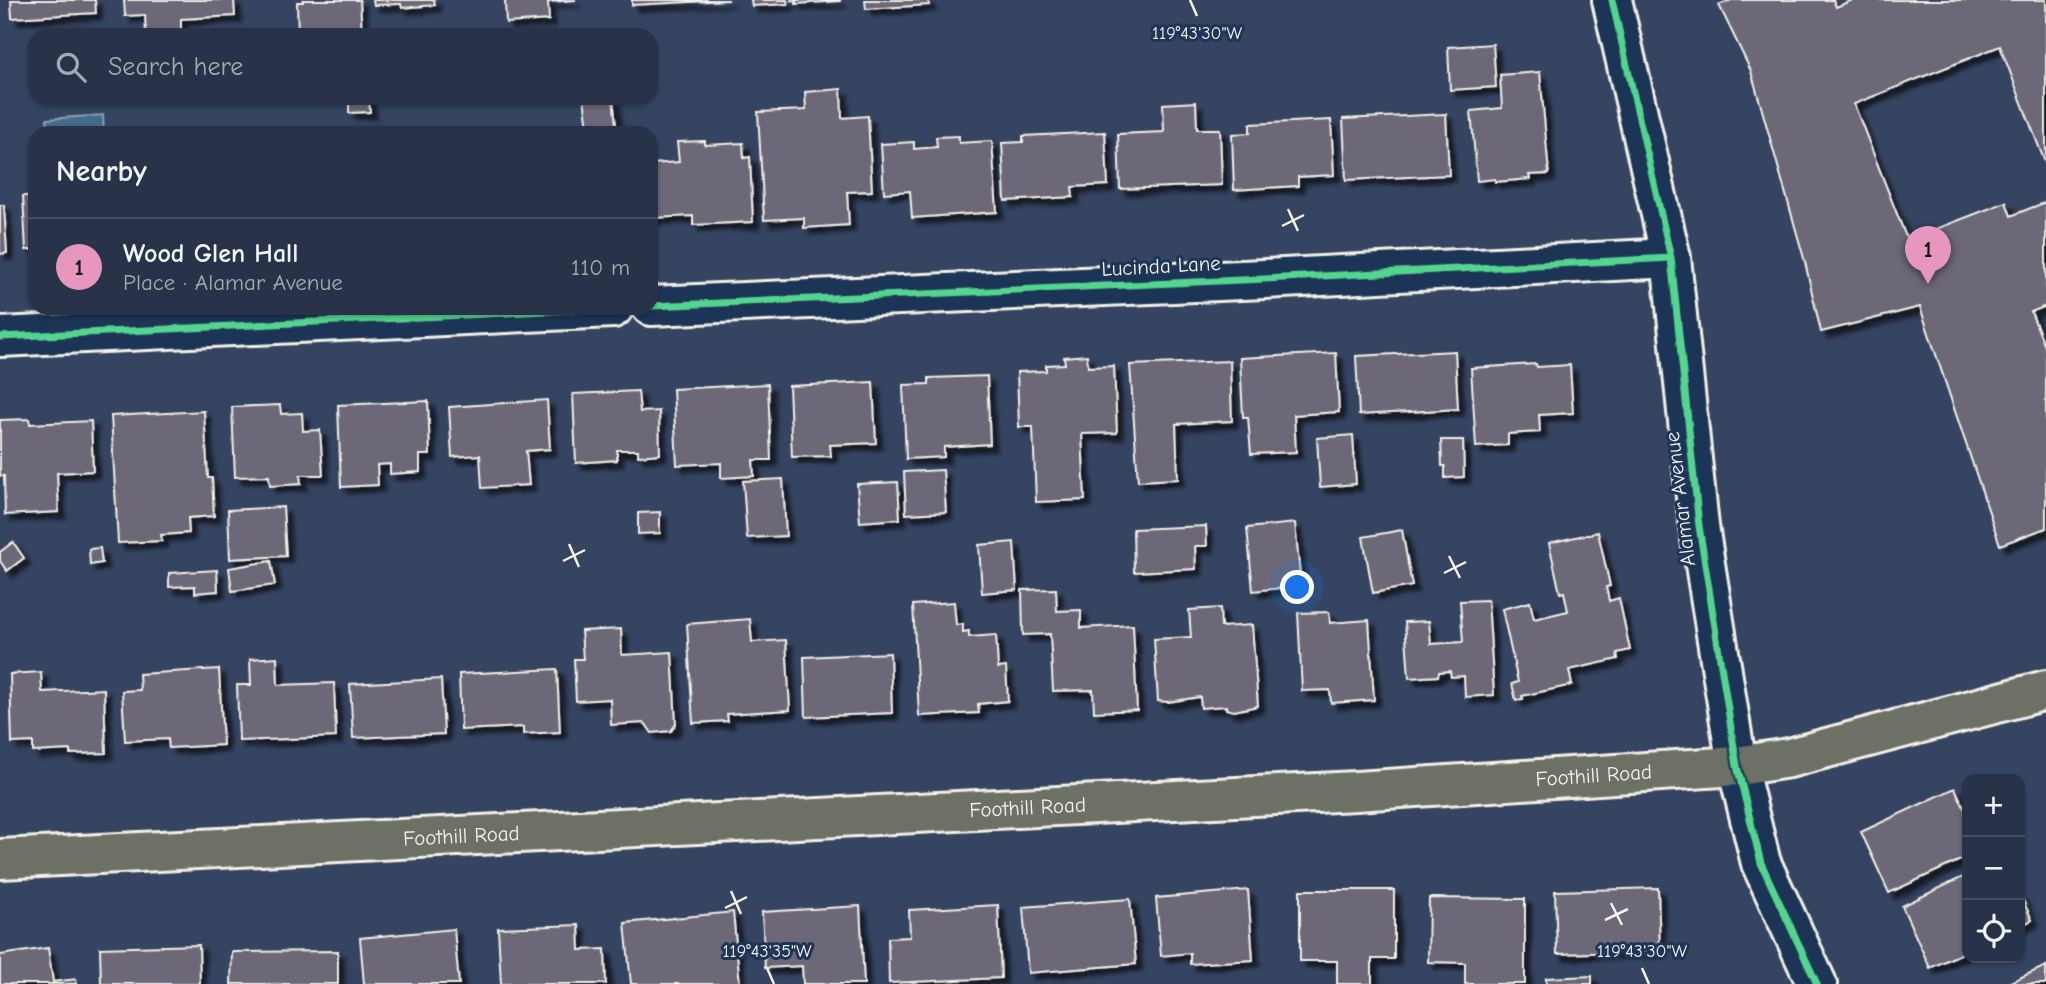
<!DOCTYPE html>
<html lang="en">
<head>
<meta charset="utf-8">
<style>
  body { margin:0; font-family:"Comic Neue",sans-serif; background:#343f53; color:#f1f3f6 }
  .controls { position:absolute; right:21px; bottom:21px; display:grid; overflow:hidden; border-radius:14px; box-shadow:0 2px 5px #0004 }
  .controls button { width:63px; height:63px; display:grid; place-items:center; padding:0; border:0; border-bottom:2px solid #444e61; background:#283349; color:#f1f3f6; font:35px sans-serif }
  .you { position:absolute; left:1298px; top:588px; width:24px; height:24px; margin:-18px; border:5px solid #fff; border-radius:50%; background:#1a73e8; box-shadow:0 0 0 10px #1a73e833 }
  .badge { display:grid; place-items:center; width:46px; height:46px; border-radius:50%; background:#e797bd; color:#111; font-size:23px; font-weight:700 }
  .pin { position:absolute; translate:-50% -58px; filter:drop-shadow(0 2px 4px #0008) }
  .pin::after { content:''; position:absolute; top:37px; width:24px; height:21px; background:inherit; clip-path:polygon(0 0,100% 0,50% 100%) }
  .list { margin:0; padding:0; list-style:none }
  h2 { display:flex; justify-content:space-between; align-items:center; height:91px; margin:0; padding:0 28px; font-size:30px }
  h2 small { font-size:23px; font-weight:400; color:#a5aab4 }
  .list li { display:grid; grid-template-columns:46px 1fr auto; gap:21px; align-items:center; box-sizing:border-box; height:98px; padding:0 28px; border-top:2px solid #444e61 }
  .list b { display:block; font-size:26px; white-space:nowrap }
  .list p { margin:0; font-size:23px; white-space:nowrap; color:#a5aab4 }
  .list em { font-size:23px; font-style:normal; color:#a5aab4 }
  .icon { flex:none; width:38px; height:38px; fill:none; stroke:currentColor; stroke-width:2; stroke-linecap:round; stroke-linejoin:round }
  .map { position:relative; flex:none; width:2046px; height:984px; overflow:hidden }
  .search { position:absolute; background:#283349; box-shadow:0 2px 5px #0004; left:28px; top:28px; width:630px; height:77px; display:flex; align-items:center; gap:18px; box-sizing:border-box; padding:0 24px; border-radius:21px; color:#a5aab4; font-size:26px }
  .panel { position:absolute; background:#283349; box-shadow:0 2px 5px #0004; left:28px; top:126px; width:630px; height:189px; border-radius:21px }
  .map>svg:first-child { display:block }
  .water { fill:#446c8c; stroke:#8aa1b1; stroke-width:2 }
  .building { fill:#6c6877; stroke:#f4f1e8; stroke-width:2; filter:url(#shadow) }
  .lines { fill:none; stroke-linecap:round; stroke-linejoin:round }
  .minor-casing { stroke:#f4f1e8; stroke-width:44 }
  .major-casing { stroke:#f4f1e8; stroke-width:44 }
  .minor { stroke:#1d3557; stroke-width:38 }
  .major { stroke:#6c7065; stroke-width:38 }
  .cycleway-casing { stroke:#1d3557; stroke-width:11 }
  .cycleway { stroke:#53d58f; stroke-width:7 }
  .ticks { fill:none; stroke:#f4f1e8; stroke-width:2.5 }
  .labels { text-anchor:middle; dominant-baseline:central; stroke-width:6; stroke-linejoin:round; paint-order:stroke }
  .street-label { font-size:21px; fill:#f4f1e8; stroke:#1d3557 }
  .ticks-label { font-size:18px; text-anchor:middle; fill:#f4f1e8; stroke:#1d3557; stroke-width:6; stroke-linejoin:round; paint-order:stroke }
</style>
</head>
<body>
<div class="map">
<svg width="2046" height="984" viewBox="0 0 2046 984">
  <defs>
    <filter id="shadow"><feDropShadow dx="6" dy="6" stdDeviation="2" flood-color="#0009"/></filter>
  </defs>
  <rect width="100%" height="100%" fill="#354461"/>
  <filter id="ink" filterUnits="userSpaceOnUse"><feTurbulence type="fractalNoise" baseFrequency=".0143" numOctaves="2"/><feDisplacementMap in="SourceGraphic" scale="14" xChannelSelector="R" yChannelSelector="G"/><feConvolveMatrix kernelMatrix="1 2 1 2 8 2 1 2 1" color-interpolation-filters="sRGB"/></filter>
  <g filter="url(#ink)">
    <path class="water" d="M103 115 104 133H48L47 119Z"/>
    <path class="building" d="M11 0H95L96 13 12 18Z
      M124 0H234L235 16 181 19V35H146L145 15 125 16Z
      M303 0H360L362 34 298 35 297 2H303Z
      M373 0H434L435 5 402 8 401 4H399L374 5Z
      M505 0H576L548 2 549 20 506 23Z
      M632 0H729L632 5Z
      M751 0H787L788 4 752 6Z
      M790 0H840V1L796 4V1Z
      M865 0H928L929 5 866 9Z
      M1731 0H1833L1836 7 1853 0H2046V165L2000 46 1854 104 1906 237 1912 235 1913 238 2006 202 2011 216 2046 202V306L2031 312 2046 349V528L2000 545 1920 307 1821 332 1805 262 1751 71 1719 5Z
      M1493 44 1496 87 1450 90 1448 47Z
      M1540 72 1549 174 1529 175 1530 179 1495 182V179L1477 181 1471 111 1502 108 1500 75Z
      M841 89 842 118 868 116 872 191 847 192 849 225 804 228V218L764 220 758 112 806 110 805 92Z
      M349 98H369L370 112 349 113Z
      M584 98H613L616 125 588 128Z
      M1196 102 1197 129H1220L1222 185 1120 189 1118 134 1164 132 1163 104Z
      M1446 114 1449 175 1346 180 1343 119Z
      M1331 120 1334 175 1298 177V186L1234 190 1232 134 1250 133V124Z
      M1105 132 1108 185 1072 187 1073 197 1005 201 1002 143 1023 142V136Z
      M959 136V143L992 141 997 212 912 218 910 191 884 193 881 144 914 142V149L937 147 936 137Z
      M705 141V145L743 143 744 158 750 157 753 222 693 225V216L651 218V164L679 162 677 142Z
      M23 196H35V250H26Z
      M0 205H4L7 253 0 254Z
      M1455 351 1458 409 1359 415 1356 356Z
      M1336 353 1339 412 1294 415 1296 452 1251 454 1248 417H1243L1240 358Z
      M1087 355 1088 367 1114 366 1117 433 1082 434 1085 500 1036 502 1033 427H1019L1017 372 1046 371V365L1065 364 1064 357Z
      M1230 361 1232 421 1176 424 1178 479 1138 481 1130 365Z
      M1536 364 1537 367 1570 365 1573 413 1539 415 1540 432 1508 434V445L1476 447 1471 368Z
      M987 376 990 444 944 447V457L906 459 903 385 929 384V378Z
      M873 382 876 443 830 445 831 456 792 457 789 386Z
      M768 384 771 460H753L754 476 721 478V463L677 465 673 389Z
      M638 391 640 412 659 411 660 454 638 456V450H617V460L576 463 573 394Z
      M547 400 550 449 526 451 529 485 482 488 480 455 452 457 449 407Z
      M428 401 430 455H420V472L390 474V464L377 465 378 485 341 487 338 405Z
      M280 405 281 414 302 413 303 431 320 430 323 475H300L301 484 270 486 269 476 235 477 232 407Z
      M204 411 208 478H212L214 516 188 518 189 533 161 535 162 541 118 543 111 416Z
      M29 419 30 424 91 421 93 471 57 473 59 512 5 515 4 476H0V420Z
      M1353 435 1356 484 1320 487 1317 438Z
      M1441 440H1463L1464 477 1445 478V466H1442Z
      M943 470 946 512 906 514 904 472Z
      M783 479 786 536 747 538 743 481Z
      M898 482 900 519 860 522 857 484Z
      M283 507 286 556 230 559 228 510Z
      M660 512V533L638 534V513Z
      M1295 523 1301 586 1253 591 1247 528Z
      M1206 526 1207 546H1195L1196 569 1134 572 1133 529Z
      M1402 530 1412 586 1373 593 1363 537Z
      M1598 532 1610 586 1606 587 1609 601 1619 598 1630 650 1617 653 1618 659 1569 670 1572 685 1522 696 1523 699 1516 700 1512 684 1518 682 1502 609 1530 602 1534 619 1568 611 1564 592 1560 593 1549 543Z
      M13 542 24 558 7 571 0 561V552Z
      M1014 542 1017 590 982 593 979 545Z
      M100 548 102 563 90 565 89 549Z
      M271 561 275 585 232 591 229 568Z
      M217 570 218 591 195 593V586L169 587V573Z
      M1056 589 1057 611 1081 610V628L1133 625 1137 710 1094 712 1093 690 1053 691 1050 634 1023 635 1022 590Z
      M1488 600 1494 695 1465 697 1464 676 1451 677 1450 671 1439 672 1438 676 1409 678 1405 622 1429 621 1431 644 1463 642 1460 601Z
      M954 602 956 625 963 624V632L969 631V637L996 635 998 668 1006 667 1008 701 978 704 979 713 919 716 913 605Z
      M1220 608 1221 627 1252 625 1258 706 1234 711 1226 709V706L1201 708 1200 697 1168 702 1158 701 1154 639 1191 637 1189 610Z
      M1329 612 1330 623 1369 620 1374 700 1331 703 1330 690 1302 691 1298 613Z
      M750 619 752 642 786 640 790 710 727 714 728 721 693 723 687 624Z
      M621 629 622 655 672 652 676 724 671 731 652 733 645 723 611 725 610 699 576 701 574 659H583L581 631Z
      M890 653 892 713 806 717 804 657Z
      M277 657 278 685 334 683 336 737 239 741 237 685H251L250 659Z
      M219 669 223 745 169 748 168 739 125 741 122 691 140 690 139 674Z
      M557 669 560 732 523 734V727L461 730 459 674Z
      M41 672 42 692 104 689 106 753 70 754V750L33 752V742L12 743 10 674Z
      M441 679 444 734 353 738 350 684Z
      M1955 788 1967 814V857L1889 893 1861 832Z
      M1967 875V951L1930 968 1902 906Z
      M1658 888 1660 951 1557 954 1555 891Z
      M1248 890 1253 960 1190 964V953L1161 956 1156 898Z
      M1300 890H1394V959H1372V984H1337V961H1300Z
      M2020 894 2032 920 2020 926Z
      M1429 898 1525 899V984H1465V963L1428 962Z
      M1130 899 1136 964 1028 973 1023 907Z
      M998 905 1001 978 889 983 888 938 910 937 909 910Z
      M860 906 864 984H803L802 966 765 968 762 912Z
      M733 912 740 984H631L625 923Z
      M579 925 580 950 605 949 606 984H501L498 928Z
      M454 929 459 984H364L360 938Z
      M199 945 200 984H101L100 948Z
      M48 948 53 982 76 979 77 984H0V955Z
      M338 951V984H231L232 952Z
      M2046 966V984H2006Z
      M1592 976V984H1546V978Z"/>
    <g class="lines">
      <defs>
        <path id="minor" d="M1612 0 1671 258 1699 526 1737 766 1761 863 1817 984
          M651 306 1264 279 1671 258
          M0 337 613 308"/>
        <g id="major">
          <path id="s1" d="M0 859 1356 791 1737 766 1789 758 2046 690"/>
        </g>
      </defs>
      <use href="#minor" class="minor-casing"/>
      <use href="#major" class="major-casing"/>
      <use href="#minor" class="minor"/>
      <use href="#major" class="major"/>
      <defs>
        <path id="cycleway" d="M1612 0 1671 258 1699 526 1737 766 1761 863 1817 984
          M651 306 1264 279 1671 258
          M0 337 613 308"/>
      </defs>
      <use href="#cycleway" class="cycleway-casing"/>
      <use href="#cycleway" class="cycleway"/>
    </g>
  </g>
  <path class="ticks" d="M1190 0 1197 16M1288 209 1298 231M1282 226 1304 215M569 544 579 567M1449 556 1460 578M563 561 585 550M1444 573 1466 562M731 891 741 914M1611 903 1622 925M725 908 747 897M1605 920 1628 909M767 968 774 984M1642 968 1649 984"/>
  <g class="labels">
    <g class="street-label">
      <text transform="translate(1161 266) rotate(-3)">Lucinda Lane</text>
      <text transform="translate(1680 499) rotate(-97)">Alamar Avenue</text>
      <text stroke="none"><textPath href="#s1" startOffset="1596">Foothill Road</textPath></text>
      <text stroke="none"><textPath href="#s1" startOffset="1029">Foothill Road</textPath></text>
      <text stroke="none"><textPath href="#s1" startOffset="462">Foothill Road</textPath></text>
    </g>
  </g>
  <g class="ticks-label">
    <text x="1197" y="39">119°43'30"W</text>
    <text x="767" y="957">119°43'35"W</text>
    <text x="1642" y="957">119°43'30"W</text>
  </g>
</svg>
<div class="controls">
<button>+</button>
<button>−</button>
<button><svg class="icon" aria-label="locate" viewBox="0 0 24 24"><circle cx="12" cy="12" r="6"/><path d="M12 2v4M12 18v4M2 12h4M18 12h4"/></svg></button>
</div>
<div class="you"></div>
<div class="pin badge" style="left:1928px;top:284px">1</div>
<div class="search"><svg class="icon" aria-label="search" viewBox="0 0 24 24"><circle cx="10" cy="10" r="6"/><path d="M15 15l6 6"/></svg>Search here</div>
<section class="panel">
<h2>Nearby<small></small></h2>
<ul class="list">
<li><span class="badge">1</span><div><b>Wood Glen Hall</b><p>Place · Alamar Avenue</p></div><em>110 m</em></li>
</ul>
</section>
</div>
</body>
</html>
